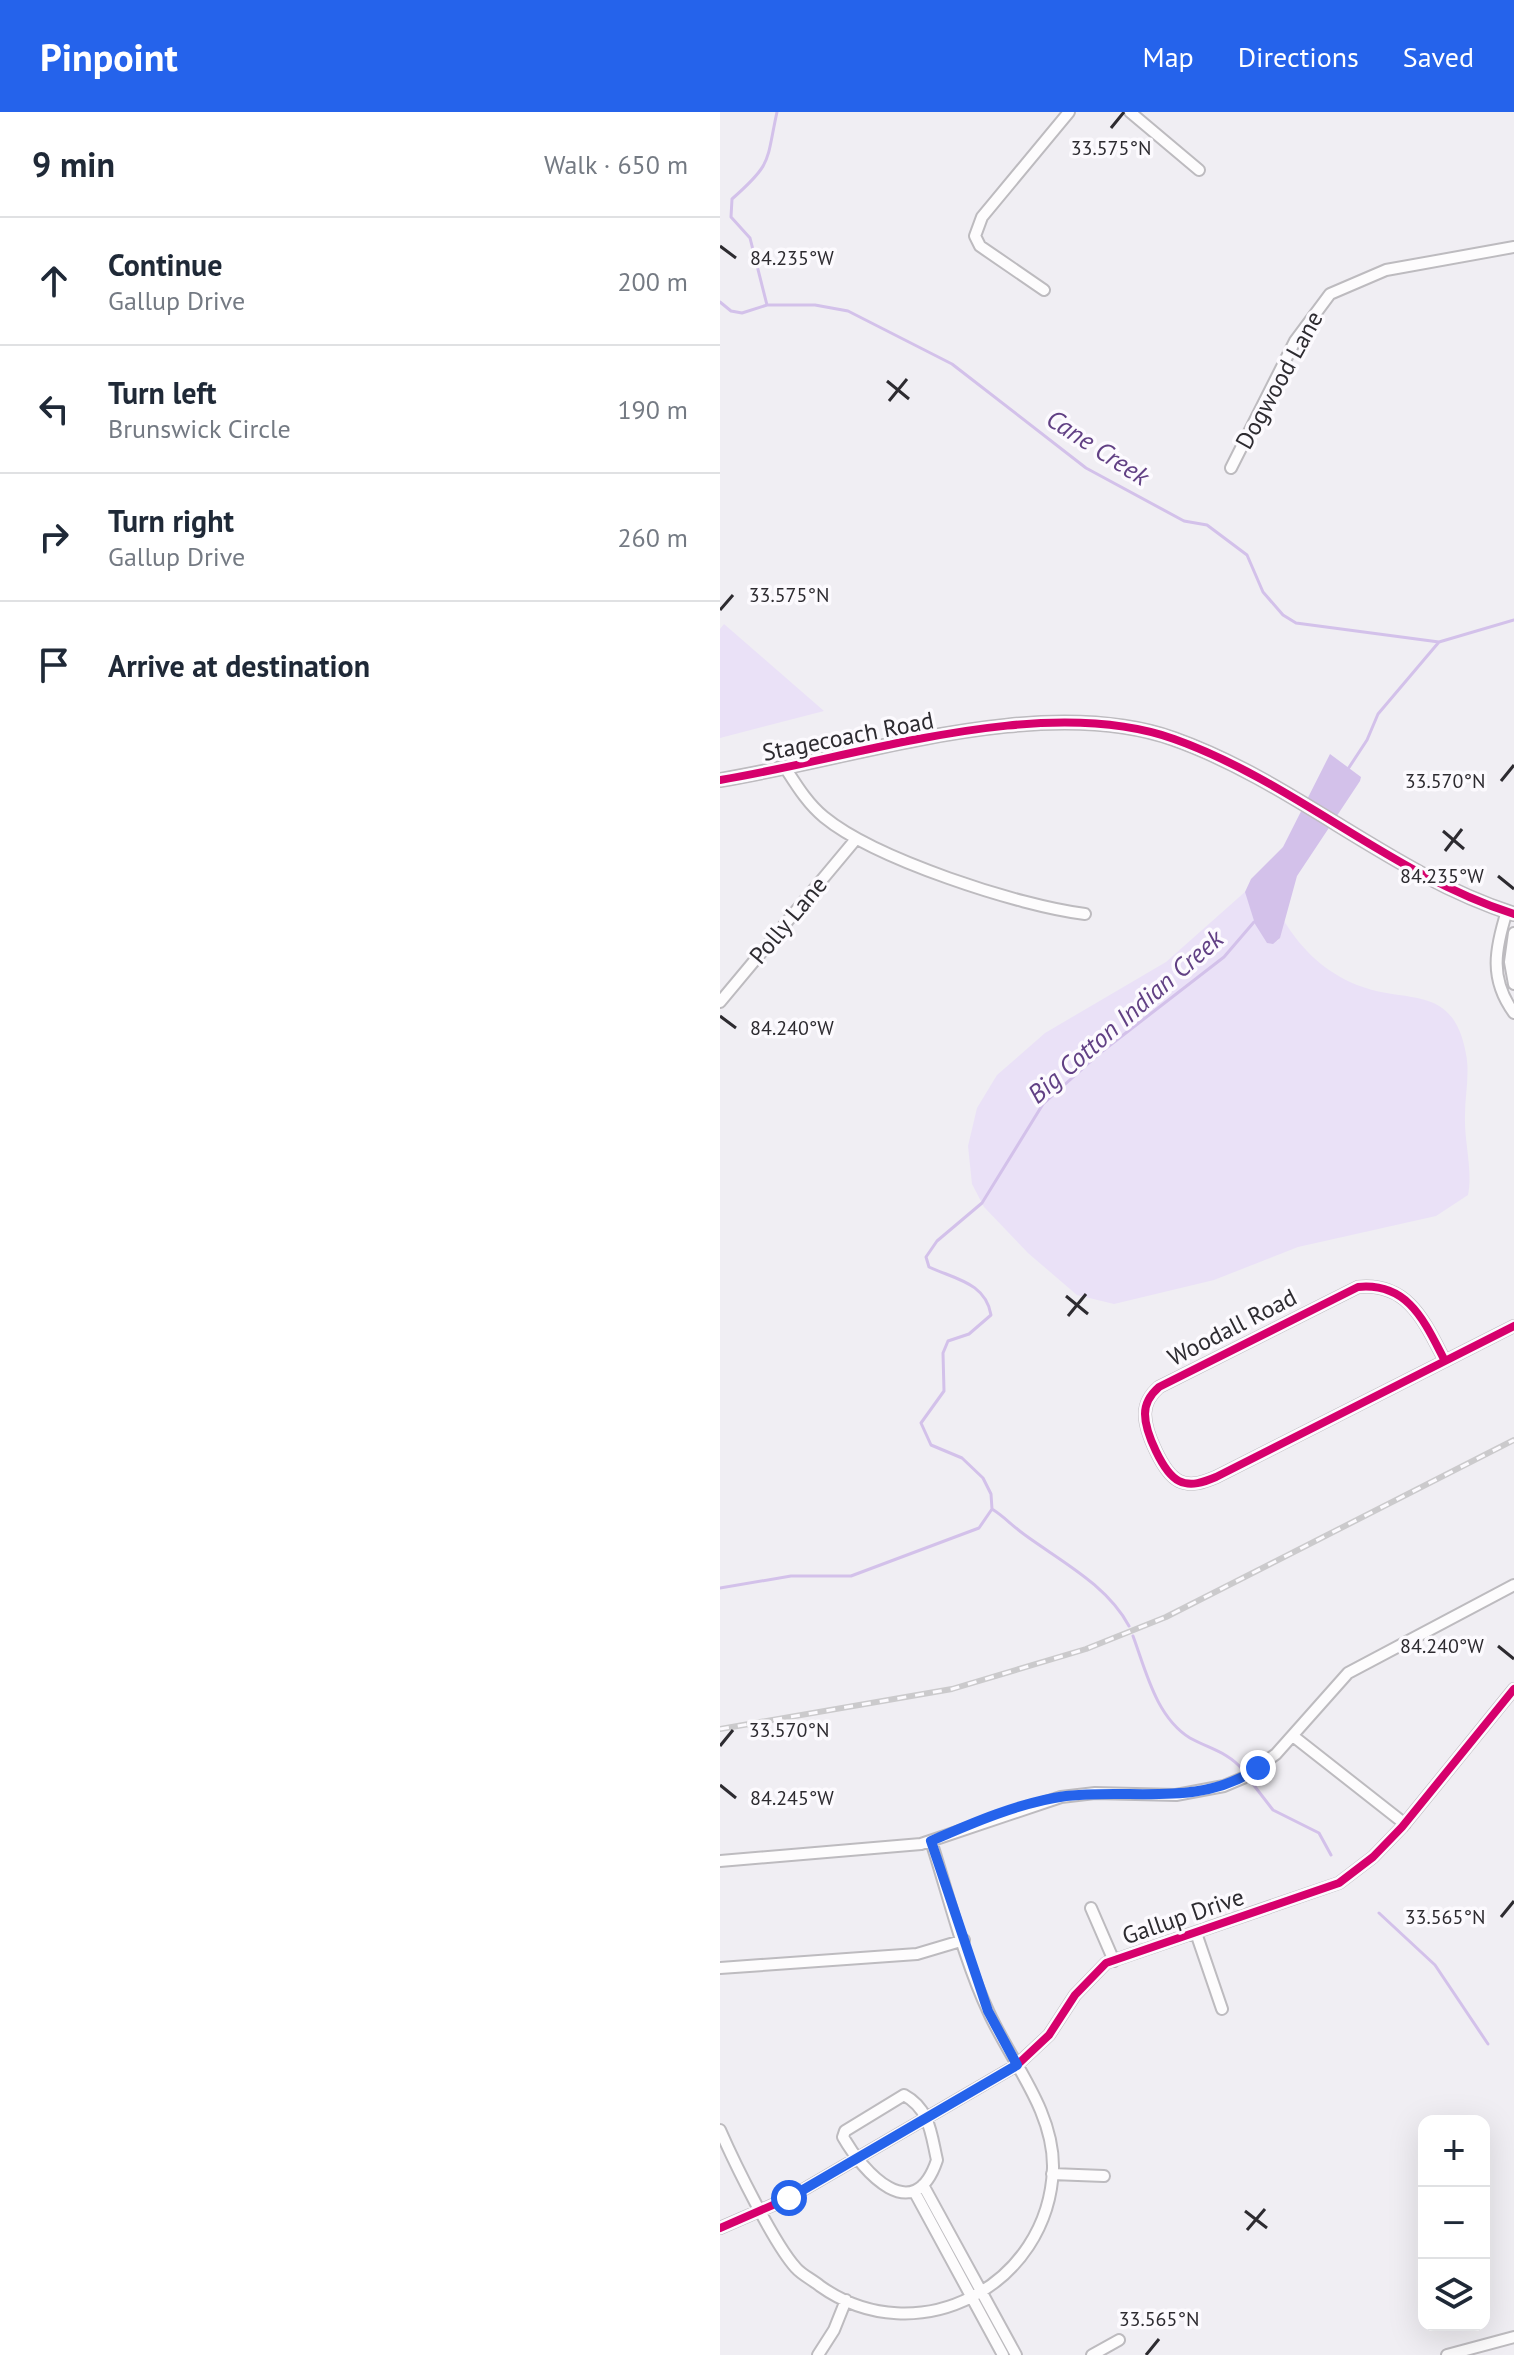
<!DOCTYPE html>
<html lang="en">
<head>
<meta charset="utf-8">
<style>
  body { margin:0; font-family:"PT Sans",sans-serif; background:#f2f2f3; color:#1f2937 }
  .controls { position:absolute; right:24px; bottom:24px; display:grid; overflow:hidden; border-radius:16px; box-shadow:0 8px 32px #0002 }
  .controls button { width:72px; height:72px; display:grid; place-items:center; padding:0; border:0; border-bottom:2px solid #e0e1e3; background:#fff; color:#1f2937; font:40px sans-serif }
  .stop { position:absolute; width:24px; height:24px; margin:-18px; border:6px solid #2563eb; border-radius:50%; background:#fff }
  .stop.end { background:#2563eb; border-color:#fff; box-shadow:0 2px 8px #0008 }
  .list { margin:0; padding:0; list-style:none }
  h2 { display:flex; justify-content:space-between; align-items:center; height:104px; margin:0; padding:0 32px; font-size:34px }
  h2 small { font-size:26px; font-weight:400; color:#747a83 }
  .list li { display:grid; grid-template-columns:52px 1fr auto; gap:24px; align-items:center; box-sizing:border-box; height:128px; padding:0 32px; border-top:2px solid #e0e1e3 }
  .list b { display:block; font-size:30px; white-space:nowrap }
  .list p { margin:0; font-size:26px; white-space:nowrap; color:#747a83 }
  .list em { font-size:26px; font-style:normal; color:#747a83 }
  .icon { flex:none; width:44px; height:44px; fill:none; stroke:currentColor; stroke-width:2; stroke-linecap:round; stroke-linejoin:round }
  .map { position:relative; flex:none; width:794px; height:2243px; overflow:hidden }
  header { display:flex; align-items:center; gap:48px; box-sizing:border-box; height:112px; padding:0 40px; background:#2563eb; color:#fff }
  header strong { font-size:38px }
  nav { display:flex; gap:44px; margin-inline-start:auto; font-size:28px }
  main { display:flex }
  aside { flex:1; background:#fff }
  .map>svg:first-child { display:block }
  .green { fill:#eae1f7 }
  .water { fill:#d3c1ea }
  .lines { fill:none; stroke-linecap:round; stroke-linejoin:round }
  .stream { stroke:#d3c1ea; stroke-width:3 }
  .minor-casing { stroke:#bdbbbf; stroke-width:14 }
  .tertiary-casing { stroke:#bdbbbf; stroke-width:16 }
  .minor { stroke:#fdfcfd; stroke-width:10 }
  .tertiary { stroke:#fdfcfd; stroke-width:12 }
  .rail-casing { stroke:#cbcacc; stroke-width:6 }
  .rail { stroke:#fcfafe; stroke-width:3; stroke-dasharray:9; stroke-linecap:butt }
  .cycleway-casing { stroke:#fcfafe; stroke-width:13 }
  .cycleway { stroke:#d6006c; stroke-width:8 }
  .route { stroke:#2563eb; stroke-width:10 }
  .ticks { fill:none; stroke:#2d2b30; stroke-width:3 }
  .labels { text-anchor:middle; dominant-baseline:central; stroke-width:7; stroke-linejoin:round; paint-order:stroke }
  .street-label { font-size:24px; fill:#2d2b30; stroke:#fcfafe }
  .water-label { font-size:26px; font-style:italic; fill:#614084; stroke:#fcfafe }
  .ticks-label { font-size:20px; text-anchor:middle; fill:#2d2b30; stroke:#fcfafe; stroke-width:7; stroke-linejoin:round; paint-order:stroke }
</style>
</head>
<body>
<header>
<strong>Pinpoint</strong>
<nav><a>Map</a><a>Directions</a><a>Saved</a></nav>
</header>
<main>
<aside>
<h2>9 min<small>Walk · 650 m</small></h2>
<ul class="list">
<li><svg class="icon" aria-label="ahead" viewBox="0 0 24 24"><path d="M12 20V5M6 11l6-6 6 6"/></svg><div><b>Continue</b><p>Gallup Drive</p></div><em>200 m</em></li>
<li><svg class="icon" aria-label="left" viewBox="0 0 24 24"><path d="M17 20v-9H6M10 6l-5 5 5 5"/></svg><div><b>Turn left</b><p>Brunswick Circle</p></div><em>190 m</em></li>
<li><svg class="icon" aria-label="right" viewBox="0 0 24 24"><path d="M7 20v-9h11M14 6l5 5-5 5"/></svg><div><b>Turn right</b><p>Gallup Drive</p></div><em>260 m</em></li>
<li><svg class="icon" aria-label="arrive" viewBox="0 0 24 24"><path d="M6 21V4h12l-3 4 3 4H6"/></svg><div><b>Arrive at destination</b></div></li>
</ul>
</aside>
<div class="map">
<svg width="794" height="2243" viewBox="0 0 794 2243">
  <rect width="100%" height="100%" fill="#f0eef3"/>
  <path class="green" d="M4 512 104 599 0 626V517Z
    M526 779 535 812 558 829 564 809C582 838 605 860 637 873 687 893 733 870 746 942 750 962 745 983 745 1003 744 1029 753 1059 748 1083L716 1104 578 1135 494 1168 394 1192 357 1183 308 1141 264 1095 252 1072 248 1034 257 996 277 963 325 921 446 850Z"/>
  <path class="water" d="M610 642 641 665 640 669 577 764 560 826 553 832 547 831 535 812 525 780 531 767 563 735Z"/>
  <g class="lines">
    <path class="stream" d="M0 190 11 199 22 201 47 193H95L128 199 232 252 366 356 464 409 487 413 527 443 543 480 563 503 576 511 719 530
      M47 193 30 126 11 105 12 87C53 51 46 50 57 0
      M628 657 647 628 658 602 719 530 794 508
      M272 1397C285 1405 292 1414 305 1423 342 1450 387 1473 409 1514
      M0 1476 71 1464H131L259 1416 272 1397 271 1382 263 1366 242 1346 211 1333 201 1311 224 1279 223 1241 228 1229 249 1222 271 1203C266 1171 235 1167 209 1155L206 1145 217 1129 262 1091 323 992 380 941 504 845 534 810
      M413 1524C426 1559 436 1605 470 1626 490 1637 508 1640 523 1658
      M529 1667 553 1698 599 1721 611 1743
      M659 1801 715 1853 768 1932"/>
    <defs>
      <path id="minor" d="M410 0 479 58
        M324 178 260 134 255 124 262 105 349 0
        M511 356 575 229 610 182 666 158 794 135
        M66 657C77 674 88 692 104 705 155 747 299 794 365 802
        M787 799C775 837 769 867 794 901
        M794 821 790 850 794 872
        M0 890 136 727
        M725 1249C705 1211 689 1170 638 1175L439 1275C431 1282 425 1291 425 1302 425 1320 443 1361 459 1369 471 1375 484 1370 496 1365L794 1214
        M573 1624 685 1712
        M0 1749 201 1732 341 1685 375 1681 456 1683 504 1674 523 1666 556 1642 628 1561 794 1473
        M371 1796 394 1849
        M476 1821 502 1897
        M0 1856 197 1842 244 1828
        M184 1983C210 1997 211 2022 217 2048 194 2117 143 2060 123 2025L125 2019Z
        M0 2018C14 2050 54 2132 76 2156 82 2163 93 2168 100 2174 197 2243 329 2174 333 2056 334 1999 292 1951 269 1901 244 1848 229 1785 211 1729
        M332 2062 384 2064
        M203 2073 296 2243
        M194 2079 283 2243
        M0 2116 69 2086 297 1953 329 1923 355 1883 386 1851 619 1771 653 1745 682 1715 794 1577
        M98 2243 114 2218 126 2188
        M372 2243 399 2228
        M727 2243 794 2225"/>
      <path id="tertiary" d="M0 668C136 646 322 580 454 627 575 670 671 763 794 802"/>
    </defs>
    <use href="#minor" class="minor-casing"/>
    <use href="#tertiary" class="tertiary-casing"/>
    <use href="#minor" class="minor"/>
    <use href="#tertiary" class="tertiary"/>
    <defs>
      <path id="rail" d="M0 1617 232 1577 366 1537 446 1505 794 1328"/>
    </defs>
    <use href="#rail" class="rail-casing"/>
    <use href="#rail" class="rail"/>
    <defs>
      <path id="cycleway" d="M0 668C136 646 322 580 454 627 575 670 671 763 794 802
        M725 1249C705 1211 689 1170 638 1175L439 1275C431 1282 425 1291 425 1302 425 1320 443 1361 459 1369 471 1375 484 1370 496 1365L794 1214
        M0 2116 69 2086 297 1953 329 1923 355 1883 386 1851 619 1771 653 1745 682 1715 794 1577"/>
    </defs>
    <use href="#cycleway" class="cycleway-casing"/>
    <use href="#cycleway" class="cycleway"/>
  </g>
  <g class="lines">
    <path class="route" d="M69 2086 297 1953 268 1899 211 1729C252 1711 301 1690 346 1684 412 1676 479 1696 538 1656"/>
  </g>
  <path class="ticks" d="M391 16 404 0M0 134 16 146M167 269 189 287M169 289 187 267M0 498 13 483M781 669 794 653M723 719 744 737M725 739 742 717M778 764 794 777M0 904 16 916M346 1184 368 1202M348 1204 366 1182M778 1534 794 1547M0 1634 13 1618M0 1673 16 1686M781 1805 794 1789M525 2099 547 2116M527 2118 545 2097M426 2243 439 2227"/>
  <g class="labels">
    <g class="street-label">
      <text transform="translate(559 268) rotate(-61)">Dogwood Lane</text>
      <text transform="translate(128 624) rotate(-11)">Stagecoach Road</text>
      <text transform="translate(68 808) rotate(-50)">Polly Lane</text>
      <text transform="translate(512 1215) rotate(-27)">Woodall Road</text>
      <text transform="translate(463 1804) rotate(-19)">Gallup Drive</text>
    </g>
    <g class="water-label">
      <text transform="translate(378 335) rotate(33)">Cane Creek</text>
      <text transform="translate(405 904) rotate(-41)">Big Cotton Indian Creek</text>
    </g>
  </g>
  <g class="ticks-label">
    <text x="391" y="43">33.575°N</text>
    <text x="72" y="153">84.235°W</text>
    <text x="69" y="490">33.575°N</text>
    <text x="725" y="676">33.570°N</text>
    <text x="722" y="771">84.235°W</text>
    <text x="72" y="923">84.240°W</text>
    <text x="722" y="1541">84.240°W</text>
    <text x="69" y="1625">33.570°N</text>
    <text x="72" y="1693">84.245°W</text>
    <text x="725" y="1812">33.565°N</text>
    <text x="439" y="2214">33.565°N</text>
  </g>
</svg>
<div class="controls">
<button>+</button>
<button>−</button>
<button><svg class="icon" aria-label="layers" viewBox="0 0 24 24"><path d="M12 4l9 5-9 5-9-5zM3 14l9 5 9-5"/></svg></button>
</div>
<div class="stop" style="left:69px;top:2086px"></div>
<div class="stop end" style="left:538px;top:1656px"></div>
</div>
</main>
</body>
</html>
